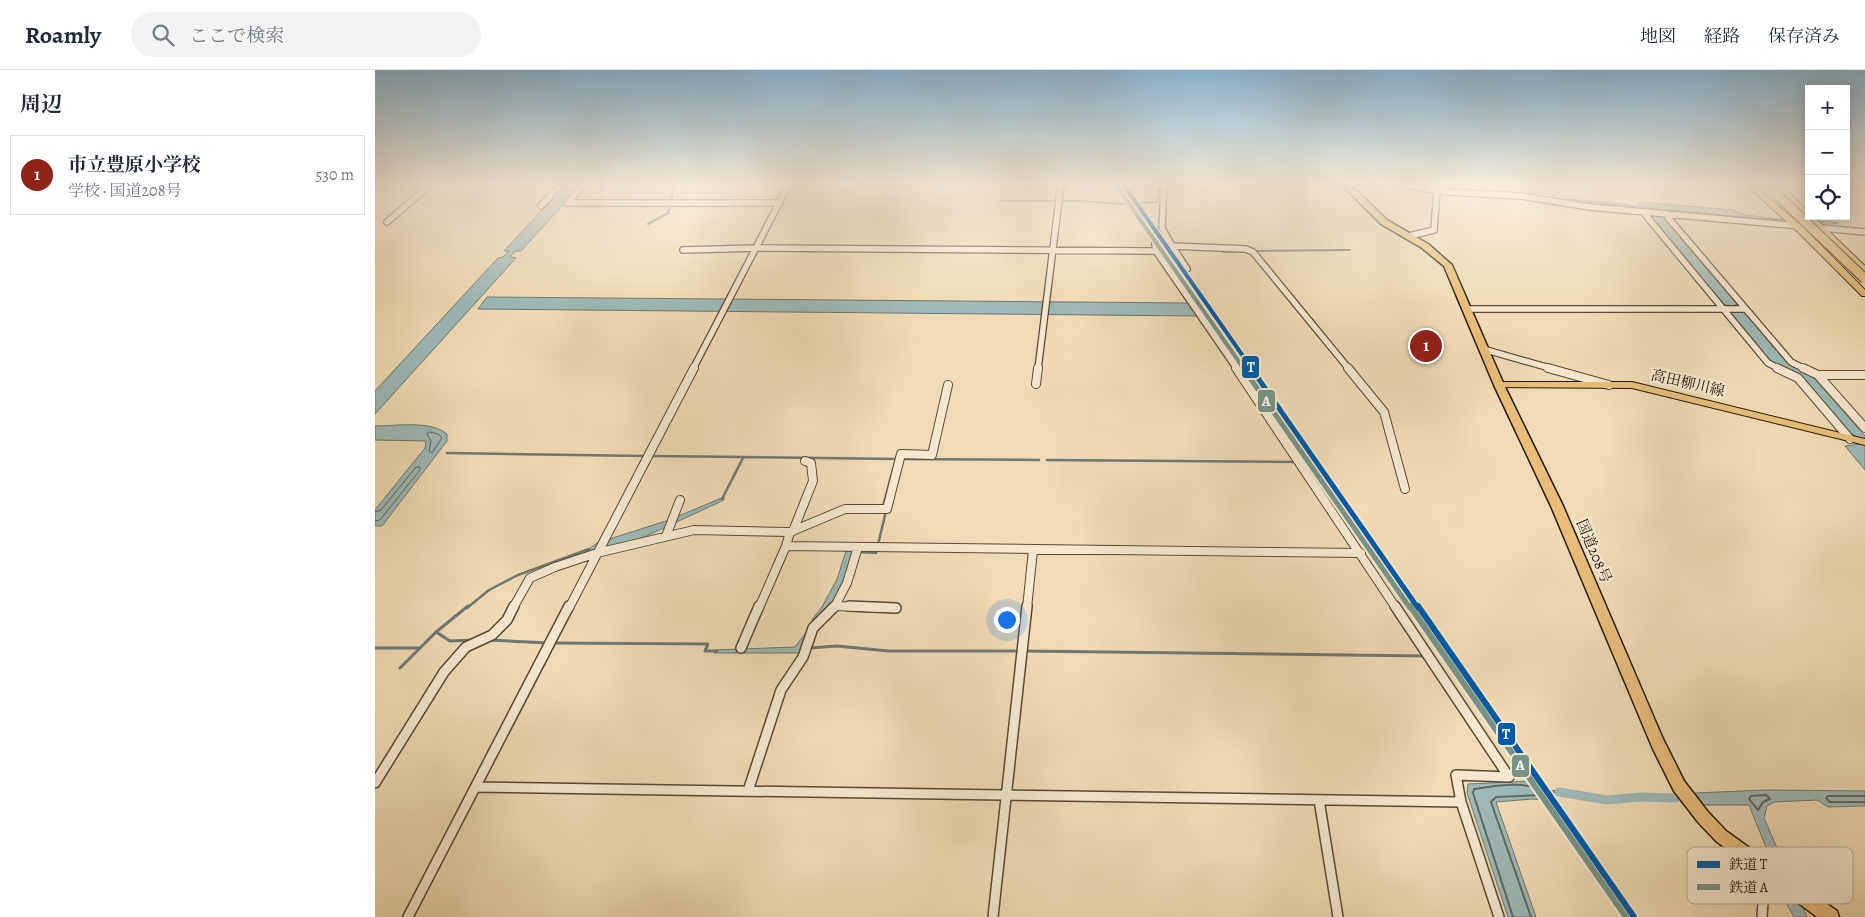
<!DOCTYPE html>
<html lang="ja">
<head>
<meta charset="utf-8">
<style>
  body { margin:0; font-family:Alegreya,"Noto Serif JP",serif; background:#f2f2f3; color:#1f2937 }
  .controls { position:absolute; right:15px; top:15px; display:grid; overflow:hidden; border-radius:0px; box-shadow:0 2px 12px #0003 }
  .controls button { width:45px; height:45px; display:grid; place-items:center; padding:0; border:0; border-bottom:1px solid #e0e1e3; background:#fff; color:#1f2937; font:25px sans-serif }
  .you { position:absolute; left:631px; top:549px; width:18px; height:18px; margin:-12px; border:4px solid #fff; border-radius:50%; background:#1a73e8; box-shadow:0 0 0 8px #1a73e833 }
  .badge { display:grid; place-items:center; width:32px; height:32px; border-radius:50%; background:#8f2418; color:#fff; font-size:16px; font-weight:700 }
  .pin { position:absolute; translate:-50% -50%; border:2px solid #fff; box-shadow:0 1px 5px #0006 }
  .list { margin:0; padding:0; list-style:none }
  h2 { display:flex; justify-content:space-between; align-items:center; height:65px; margin:0; padding:0 20px; font-size:21px }
  h2 small { font-size:16px; font-weight:400; color:#747a83 }
  .list li { display:grid; grid-template-columns:32px 1fr auto; gap:15px; align-items:center; box-sizing:border-box; height:80px; margin:0 10px 10px; padding:0 10px; border:1px solid #e0e1e3; border-radius:0px }
  .list b { display:block; font-size:19px; white-space:nowrap }
  .list p { margin:0; font-size:16px; white-space:nowrap; color:#747a83 }
  .list em { font-size:16px; font-style:normal; color:#747a83 }
  .icon { flex:none; width:28px; height:28px; fill:none; stroke:currentColor; stroke-width:2; stroke-linecap:round; stroke-linejoin:round }
  .map { position:relative; flex:none; width:1490px; height:847px; overflow:hidden }
  header { display:flex; align-items:center; gap:30px; box-sizing:border-box; height:70px; padding:0 25px; background:#fff; border-bottom:1px solid #e0e1e3 }
  header strong { font-size:24px }
  nav { display:flex; gap:28px; margin-inline-start:auto; font-size:18px }
  .search { width:350px; height:45px; background:#f2f2f3; display:flex; align-items:center; gap:12px; box-sizing:border-box; padding:0 18px; border-radius:28px; color:#747a83; font-size:19px }
  main { display:flex }
  aside { flex:1; background:#fff }
  .map>svg:first-child { display:block }
  .water { fill:#9eb9b8; stroke:#6e7971 }
  .lines { fill:none; stroke-linecap:round; stroke-linejoin:round }
  .shore-far1 { stroke:#626860; stroke-width:1 }
  .shore { stroke:#626860; stroke-width:2 }
  .stream-far2 { stroke:#6e7971; stroke-width:2 }
  .stream-far1 { stroke:#6e7971; stroke-width:2.5 }
  .stream { stroke:#6e7971; stroke-width:3 }
  .canal { stroke:#9eb9b8; stroke-width:9 }
  .minor-far2-casing { stroke:#594932; stroke-width:8 }
  .minor-far1-casing { stroke:#594932; stroke-width:10 }
  .minor-casing { stroke:#594932; stroke-width:12 }
  .major-casing { stroke:#271807; stroke-width:2 }
  .highway-casing { stroke:#271807; stroke-width:3 }
  .minor-far2 { stroke:#f5e8cf; stroke-width:5.5 }
  .minor-far1 { stroke:#f5e8cf; stroke-width:8 }
  .minor { stroke:#f5e8cf; stroke-width:9 }
  .major { fill:#e8be7a; fill-rule:evenodd }
  .highway { fill:#e8be7a; fill-rule:evenodd }
  .highway-bridge-casing { stroke:#271807; stroke-width:11; stroke-linecap:butt }
  .highway-bridge { stroke:#e8be7a; stroke-width:9 }
  .rail-1-far2-casing { stroke:#f5e8cf; stroke-width:7 }
  .rail-1-far1-casing { stroke:#f5e8cf; stroke-width:9 }
  .rail-1-casing { stroke:#f5e8cf; stroke-width:10 }
  .rail-2-far2-casing { stroke:#f5e8cf; stroke-width:7 }
  .rail-2-far1-casing { stroke:#f5e8cf; stroke-width:9 }
  .rail-2-casing { stroke:#f5e8cf; stroke-width:10 }
  .rail-1-far2 { stroke:#0059a6; stroke-width:4 }
  .rail-1-far1 { stroke:#0059a6; stroke-width:5 }
  .rail-1 { stroke:#0059a6; stroke-width:6 }
  .rail-2-far2 { stroke:#789487; stroke-width:4 }
  .rail-2-far1 { stroke:#789487; stroke-width:5 }
  .rail-2 { stroke:#789487; stroke-width:6 }
  .labels { text-anchor:middle; dominant-baseline:central; stroke-width:4.5; stroke-linejoin:round; paint-order:stroke }
  .street-label { font-size:15px; fill:#271807; stroke:#f5e8cf }
  .key { fill:#f5e8cf; stroke:#b7aa93; stroke-width:1 }
  .key-label { font-size:14px; fill:#271807 }
  .line-badge { stroke:#f5e8cf; stroke-width:2 }
  .badge-label { font-size:14px; text-anchor:middle; font-weight:bold; fill:#fff }
</style>
</head>
<body>
<header>
<strong>Roamly</strong>
<div class="search"><svg class="icon" aria-label="search" viewBox="0 0 24 24"><circle cx="10" cy="10" r="6"/><path d="M15 15l6 6"/></svg>ここで検索</div>
<nav><a>地図</a><a>経路</a><a>保存済み</a></nav>
</header>
<main>
<aside>
<h2>周辺<small></small></h2>
<ul class="list">
<li><span class="badge">1</span><div><b>市立豊原小学校</b><p>学校 · 国道208号</p></div><em>530 m</em></li>
</ul>
</aside>
<div class="map">
<svg width="1490" height="847" viewBox="0 0 1490 847">
  <rect width="100%" height="100%" fill="#efdbb5"/>
  <filter id="stains"><feTurbulence type="fractalNoise" baseFrequency=".004" numOctaves="4"/><feColorMatrix values="0 0 0 0 .2 0 0 0 0 .09 0 0 0 0 .02 0 0 0 .5 -.17"/></filter>
  <radialGradient id="worn" r=".72"><stop offset=".6" stop-color="#630" stop-opacity="0"/><stop offset="1" stop-color="#630" stop-opacity=".3"/></radialGradient>
  <path class="water" d="M191 114H207L146 181H140L135 187 141 188 0 344V321L123 188 128 187 134 181H129Z
    M1194 129 1266 136 1264 133 1265 132 1359 140 1370 145 1396 148 1398 150 1192 131Z
    M1274 145 1289 146 1361 231 1363 235H1359L1363 240H1369L1412 291 1435 304 1490 366V400L1470 376 1485 374 1484 368 1469 360 1424 308 1396 293 1356 245 1354 241 1358 240 1354 235H1348Z
    M112 227 814 233 822 246 103 239Z
    M0 356C21 356 55 350 72 364V371L7 456H0V440L50 378 51 371 0 370Z
    M349 427V430L267 468 217 481H211L222 473 294 450Z
    M471 481H479L464 524 427 581 422 583H339L340 580 420 577 433 560 438 548 447 537 462 509Z
    M1155 711 1171 714 1179 727 1172 730 1157 729 1121 732 1161 847H1133L1092 723 1093 714Z
    M1391 720 1490 721V736L1453 737 1442 730 1400 732 1392 736 1389 748 1432 847H1419L1410 831 1417 828 1407 803 1399 797 1374 735H1328L1320 723Z"/>
  <g class="lines">
    <path class="shore-far1" d="M55 362 63 364 67 368 57 383 54 381 56 371 52 364Z
      M0 442 6 440 41 397H45V400L5 450 0 451"/>
    <path class="shore" d="M1391 725 1395 729 1388 732 1383 740 1374 729 1376 726Z
      M1490 726H1453L1451 728 1455 732H1490
      M1138 847 1098 723 1099 719C1120 716 1151 710 1170 722L1168 725 1121 727 1116 732 1156 847"/>
    <path class="stream-far2" d="M625 131H707L748 134 782 132 785 114
      M1395 149 1412 150
      M1442 152 1462 153
      M273 154 293 143 300 114
      M878 181 975 180
      M848 182H868"/>
    <path class="stream-far1" d="M72 383 270 386
      M278 386 522 389
      M528 389 664 390
      M672 390 919 392
      M347 429 368 388
      M482 482 501 483 511 441 508 436 521 389
      M92 538 114 520 143 505 214 479"/>
    <path class="stream" d="M61 562 75 571 98 570
      M113 570 173 573
      M178 573 333 574 330 581H342
      M0 578H44
      M435 578 462 576 513 581H644
      M649 581 1050 586
      M25 598 61 562 93 536
      M1173 721 1184 722"/>
    <path class="canal" d="M1184 722 1232 730 1265 727 1301 728"/>
    <defs>
      <path id="minor-far2" d="M789 114 787 158 797 176 871 179 878 182 974 299
        M1022 114 1074 122 1146 126 1215 137 1490 162
        M192 133H405
        M192 133 210 114
        M166 136 186 114
        M1268 142 1393 293 1405 299
        M1290 144 1416 292 1430 299
        M12 152 56 114
        M1034 166 1059 160 1062 120
        M793 170 780 174 781 181 862 299
        M797 176 812 199
        M308 180 382 178 781 181
        M1093 239H1370
        M1108 279 1178 299
        M318 299 414 114
        M663 299 686 114"/>
      <path id="minor-far1" d="M861 298 1021 538
        M973 298 1009 342 1030 419
        M1173 298 1234 315
        M1402 298 1423 308 1475 369
        M1428 298 1443 305 1490 358
        M1443 305H1490
        M661 314 663 298
        M418 461 438 411 436 393 430 391
        M415 462 470 439H512L526 384 557 385 573 315
        M291 466 305 430
        M460 536 512 538
        M138 538 155 508 180 497 222 483 319 460 415 462 411 476 986 483
        M194 538 319 298
        M384 538 411 476
        M459 538 472 513 483 477
        M652 538 658 480"/>
      <path id="minor" d="M474 536 521 538
        M1020 536 1134 707 1081 705 1086 732 1124 847
        M366 578 384 536
        M0 713 69 602 91 577 117 565 132 550 139 536
        M101 717 1086 732
        M373 721 406 620 428 587 438 558 460 536
        M944 730 963 847
        M33 847 194 536
        M618 847 652 536
        M1387 847 1388 831 1399 807"/>
      <path id="major" d="M1370 114H1377L1428 157 1490 220V226H1487L1422 161Z
        M1398 114H1405L1434 142V146H1438L1490 196V202H1487Z
        M1124 312H1257L1490 369V375L1257 318 1121 317 1120 315 1121 313Z"/>
      <path id="highway" d="M966 114H975L1012 150 1053 174 1077 195 1129 315 1188 436 1288 669 1309 711 1333 742 1351 761 1462 841 1464 847H1442L1341 771 1323 752 1299 721 1278 679 1176 436 1119 315 1069 196 1047 178 1006 154Z"/>
    </defs>
    <use href="#minor-far2" class="minor-far2-casing"/>
    <use href="#minor-far1" class="minor-far1-casing"/>
    <use href="#minor" class="minor-casing"/>
    <use href="#major" class="major-casing"/>
    <use href="#highway" class="highway-casing"/>
    <use href="#minor-far2" class="minor-far2"/>
    <use href="#minor-far1" class="minor-far1"/>
    <use href="#minor" class="minor"/>
    <use href="#major" class="major"/>
    <use href="#highway" class="highway"/>
    <defs>
      <path id="highway-bridge" d="M1395 118 1490 209"/>
    </defs>
    <use href="#highway-bridge" class="highway-bridge-casing"/>
    <use href="#highway-bridge" class="highway-bridge"/>
    <defs>
      <path id="rail-1-far2" d="M748 114 877 299"/>
      <path id="rail-1-far1" d="M876 298 1043 538"/>
      <path id="rail-1" d="M1043 536 1259 847"/>
      <path id="rail-2-far2" d="M743 118 869 299"/>
      <path id="rail-2-far1" d="M868 298 1035 538"/>
      <path id="rail-2" d="M1035 536 1251 847"/>
    </defs>
    <use href="#rail-1-far2" class="rail-1-far2-casing"/>
    <use href="#rail-1-far1" class="rail-1-far1-casing"/>
    <use href="#rail-1" class="rail-1-casing"/>
    <use href="#rail-2-far2" class="rail-2-far2-casing"/>
    <use href="#rail-2-far1" class="rail-2-far1-casing"/>
    <use href="#rail-2" class="rail-2-casing"/>
    <use href="#rail-1-far2" class="rail-1-far2"/>
    <use href="#rail-1-far1" class="rail-1-far1"/>
    <use href="#rail-1" class="rail-1"/>
    <use href="#rail-2-far2" class="rail-2-far2"/>
    <use href="#rail-2-far1" class="rail-2-far1"/>
    <use href="#rail-2" class="rail-2"/>
  </g>
  <linearGradient id="sky" x2="0" y2="1"><stop stop-color="#8ab6d5"/><stop offset="0.49" stop-color="#f8efde"/><stop offset="1" stop-color="#f8efde" stop-opacity="0"/></linearGradient>
  <rect width="1490" height="233" fill="url(#sky)"/>
  <g class="labels">
    <g class="street-label">
      <text transform="translate(1313 313) rotate(13)">高田柳川線</text>
      <text transform="translate(1219 481) rotate(67)">国道208号</text>
    </g>
  </g>
  <rect x="1312" y="777" width="166" height="57" rx="8" class="key"/>
  <rect x="1322" y="791" width="23" height="7" fill="#0059a6"/>
  <rect x="1322" y="814" width="23" height="6" fill="#789487"/>
  <g class="key-label">
    <text x="1354" y="799">鉄道 T</text>
    <text x="1354" y="822">鉄道 A</text>
  </g>
  <g class="line-badge">
    <rect x="866" y="285" width="19" height="24" rx="5" fill="#0059a6"/>
    <rect x="882" y="319" width="19" height="24" rx="5" fill="#789487"/>
    <rect x="1122" y="652" width="19" height="24" rx="5" fill="#0059a6"/>
    <rect x="1136" y="684" width="19" height="24" rx="5" fill="#789487"/>
  </g>
  <g class="badge-label">
    <text x="876" y="302">T</text>
    <text x="891" y="336">A</text>
    <text x="1131" y="669">T</text>
    <text x="1145" y="700">A</text>
  </g>
  <rect width="100%" height="100%" filter="url(#stains)"/>
  <rect width="100%" height="100%" fill="url(#worn)"/>
</svg>
<div class="controls">
<button>+</button>
<button>−</button>
<button><svg class="icon" aria-label="locate" viewBox="0 0 24 24"><circle cx="12" cy="12" r="6"/><path d="M12 2v4M12 18v4M2 12h4M18 12h4"/></svg></button>
</div>
<div class="you"></div>
<div class="pin badge" style="left:1051px;top:276px">1</div>
</div>
</main>
</body>
</html>
